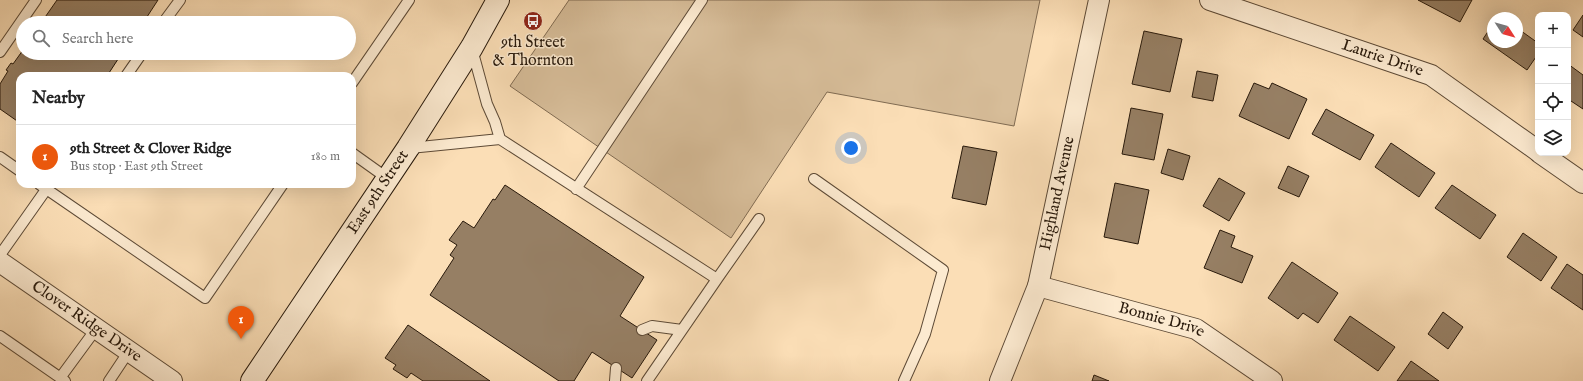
<!DOCTYPE html>
<html lang="en">
<head>
<meta charset="utf-8">
<style>
  body { margin:0; font-family:"IM FELL English",serif; background:#f6f6f6; color:#222 }
  .controls { position:absolute; right:12px; top:12px; display:grid; overflow:hidden; border-radius:8px; box-shadow:0 4px 16px #0002 }
  .controls button { width:36px; height:36px; display:grid; place-items:center; padding:0; border:0; border-bottom:1px solid #e0e0e0; background:#fff; color:#222; font:20px sans-serif }
  .compass { position:absolute; left:1487px; top:12px; width:36px; height:36px; border-radius:50%; background:#fff; box-shadow:0 4px 16px #0002; rotate:126deg }
  .you { position:absolute; left:851px; top:148px; width:14px; height:14px; margin:-10px; border:3px solid #fff; border-radius:50%; background:#1a73e8; box-shadow:0 0 0 6px #1a73e833 }
  .badge { display:grid; place-items:center; width:26px; height:26px; border-radius:50%; background:#ea580c; color:#fff; font-size:13px; font-weight:700 }
  .pin { position:absolute; translate:-50% -33px; filter:drop-shadow(0 1px 2px #0008) }
  .pin::after { content:''; position:absolute; top:21px; width:14px; height:12px; background:inherit; clip-path:polygon(0 0,100% 0,50% 100%) }
  .list { margin:0; padding:0; list-style:none }
  h2 { display:flex; justify-content:space-between; align-items:center; height:52px; margin:0; padding:0 16px; font-size:17px }
  h2 small { font-size:13px; font-weight:400; color:#767676 }
  .list li { display:grid; grid-template-columns:26px 1fr auto; gap:12px; align-items:center; box-sizing:border-box; height:64px; padding:0 16px; border-top:1px solid #e0e0e0 }
  .list b { display:block; font-size:15px; white-space:nowrap }
  .list p { margin:0; font-size:13px; white-space:nowrap; color:#767676 }
  .list em { font-size:13px; font-style:normal; color:#767676 }
  .icon { flex:none; width:22px; height:22px; fill:none; stroke:currentColor; stroke-width:2; stroke-linecap:round; stroke-linejoin:round }
  .map { position:relative; flex:none; width:1583px; height:381px; overflow:hidden }
  .search { position:absolute; background:#fff; box-shadow:0 4px 16px #0002; left:16px; top:16px; width:340px; height:44px; display:flex; align-items:center; gap:10px; box-sizing:border-box; padding:0 14px; border-radius:22px; color:#767676; font-size:15px }
  .panel { position:absolute; background:#fff; box-shadow:0 4px 16px #0002; left:16px; top:72px; width:340px; height:116px; border-radius:12px }
  .map>svg:first-child { display:block }
  .green { fill:#d7bd99; stroke:#806b52 }
  .building { fill:#967f64; stroke:#28190b }
  .lines { fill:none; stroke-linecap:round; stroke-linejoin:round }
  .service-casing { stroke:#5d4a36; stroke-width:12 }
  .minor-casing { stroke:#5d4a36; stroke-width:22 }
  .secondary-casing { stroke:#28190b; stroke-width:24 }
  .service { stroke:#fcead0; stroke-width:10 }
  .minor { stroke:#fcead0; stroke-width:20 }
  .secondary { stroke:#fcead0; stroke-width:22 }
  .labels { text-anchor:middle; dominant-baseline:central; stroke-width:3; stroke-linejoin:round; paint-order:stroke }
  .poi-label { font-size:16px; fill:#28190b; stroke:#fcead0 }
  .street-label { font-size:16px; fill:#28190b; stroke:#fcead0 }
</style>
</head>
<body>
<div class="map">
<svg width="1583" height="381" viewBox="0 0 1583 381">
  <rect width="100%" height="100%" fill="#fbdeb6"/>
  <filter id="stains"><feTurbulence type="fractalNoise" baseFrequency=".005" numOctaves="4"/><feColorMatrix values="0 0 0 0 .2 0 0 0 0 .09 0 0 0 0 .02 0 0 0 .5 -.17"/></filter>
  <radialGradient id="worn" r=".72"><stop offset=".6" stop-color="#630" stop-opacity="0"/><stop offset="1" stop-color="#630" stop-opacity=".3"/></radialGradient>
  <path class="green" d="M569 0H1040L1014 126 827 92 731 238 510 86Z"/>
  <path class="building" d="M57 0H158L143 23H41Z
    M1418 0H1472L1460 22Z
    M1583 15V37L1573 30Z
    M1493 24V42H1517V28L1538 43V54L1527 70 1483 39Z
    M1144 31 1182 39 1170 92 1132 84Z
    M23 50V53H122L107 76H20V123L0 109V84L8 71 6 70 11 63 13 64Z
    M1568 64 1583 75V109L1568 99Z
    M1197 71 1218 75 1213 101 1192 97Z
    M1254 83 1269 89 1272 83 1307 99 1289 139 1239 116Z
    M1131 108 1163 114 1154 160 1122 154Z
    M1326 109 1374 135 1360 160 1312 134Z
    M1391 143 1435 173 1419 197 1375 167Z
    M963 146 997 152 986 205 952 198Z
    M1168 149 1190 156 1183 180 1161 173Z
    M1288 166 1309 176 1299 197 1278 188Z
    M1219 178 1245 193 1229 221 1203 206Z
    M1115 183 1149 190 1138 244 1104 237Z
    M505 185 644 277 620 316 657 340 632 378 592 352 574 381H559L430 295 454 258 450 255 457 245 449 240 463 221 474 228 493 199 495 200Z
    M1452 185 1496 215 1480 239 1435 208Z
    M1220 230 1235 236 1231 247 1253 256 1242 283 1204 268Z
    M1523 233 1557 257 1541 281 1507 257Z
    M1292 262 1338 293 1318 323 1303 313 1298 319 1268 298Z
    M1567 264 1583 275V310L1551 288Z
    M1443 312 1463 327 1448 349 1428 334Z
    M1350 316 1395 347 1378 371 1334 340Z
    M408 325 490 381H423L411 373 407 378 393 369 396 365 385 358Z
    M1411 361 1439 381H1397Z
    M1094 375 1109 381H1092Z"/>
  <g class="lines">
    <defs>
      <path id="service" d="M163 23 180 0
        M472 49 487 104 495 122 500 139
        M0 52 36 0
        M126 76 142 53
        M352 83 409 0
        M410 148 500 139 717 279 647 381
        M352 153 387 178
        M0 157 20 171
        M814 179 943 270 925 334 904 381
        M39 184 205 298 283 184
        M576 189 702 0
        M0 255 50 184
        M717 279 759 219
        M642 330 652 326 682 330
        M0 336 65 381
        M60 378 96 329
        M109 381 129 351
        M615 381 616 368"/>
      <g id="minor">
        <path id="s1" d="M1210 0 1431 75 1538 151"/>
        <path d="M1540 153 1583 183"/>
        <path id="s2" d="M0 262 172 381"/>
        <path id="s3" d="M1038 286 1196 329 1272 381"/>
        <path id="s4" d="M1000 381 1038 286 1099 0"/>
      </g>
      <g id="secondary">
        <path id="s5" d="M252 381 408 148 472 47 498 0"/>
      </g>
    </defs>
    <use href="#service" class="service-casing"/>
    <use href="#minor" class="minor-casing"/>
    <use href="#secondary" class="secondary-casing"/>
    <use href="#service" class="service"/>
    <use href="#minor" class="minor"/>
    <use href="#secondary" class="secondary"/>
  </g>
  <defs>
    <symbol id="bus-disc" viewBox="-11 -11 22 22"><circle r="9.5" fill="#8f2418" stroke="#fcead0"/><path d="M-5-6H5V4H4V6H2V4H-2V6H-4V4H-5ZM-3.5-4V0h7V-4ZM-3.5 1.2v1.5H-2V1.2ZM2 1.2v1.5H3.5V1.2Z" fill="#fff"/></symbol>
  </defs>
  <g fill-rule="evenodd">
    <use href="#bus-disc" x="522" y="10" width="22" height="22"/>
  </g>
  <g class="labels">
    <g class="poi-label">
      <text x="533" y="43">9th Street<tspan x="533" dy="18">&amp; Thornton</tspan></text>
    </g>
    <g class="street-label">
      <text stroke="none"><textPath href="#s1" startOffset="182">Laurie Drive</textPath></text>
      <text stroke="none"><textPath href="#s5" startOffset="227">East 9th Street</textPath></text>
      <text stroke="none"><textPath href="#s4" startOffset="197">Highland Avenue</textPath></text>
      <text stroke="none"><textPath href="#s2" startOffset="105">Clover Ridge Drive</textPath></text>
      <text stroke="none"><textPath href="#s3" startOffset="128">Bonnie Drive</textPath></text>
    </g>
  </g>
  <rect width="100%" height="100%" filter="url(#stains)"/>
  <rect width="100%" height="100%" fill="url(#worn)"/>
</svg>
<div class="controls">
<button>+</button>
<button>−</button>
<button><svg class="icon" aria-label="locate" viewBox="0 0 24 24"><circle cx="12" cy="12" r="6"/><path d="M12 2v4M12 18v4M2 12h4M18 12h4"/></svg></button>
<button><svg class="icon" aria-label="layers" viewBox="0 0 24 24"><path d="M12 4l9 5-9 5-9-5zM3 14l9 5 9-5"/></svg></button>
</div>
<svg class="compass" viewBox="-18 -18 36 36"><path d="M0-13l5 13h-10z" fill="#e53935"/><path d="M0 13l5-13h-10z" fill="#767676"/></svg>
<div class="you"></div>
<div class="pin badge" style="left:241px;top:339px">1</div>
<div class="search"><svg class="icon" aria-label="search" viewBox="0 0 24 24"><circle cx="10" cy="10" r="6"/><path d="M15 15l6 6"/></svg>Search here</div>
<section class="panel">
<h2>Nearby<small></small></h2>
<ul class="list">
<li><span class="badge">1</span><div><b>9th Street &amp; Clover Ridge</b><p>Bus stop · East 9th Street</p></div><em>180 m</em></li>
</ul>
</section>
</div>
</body>
</html>
